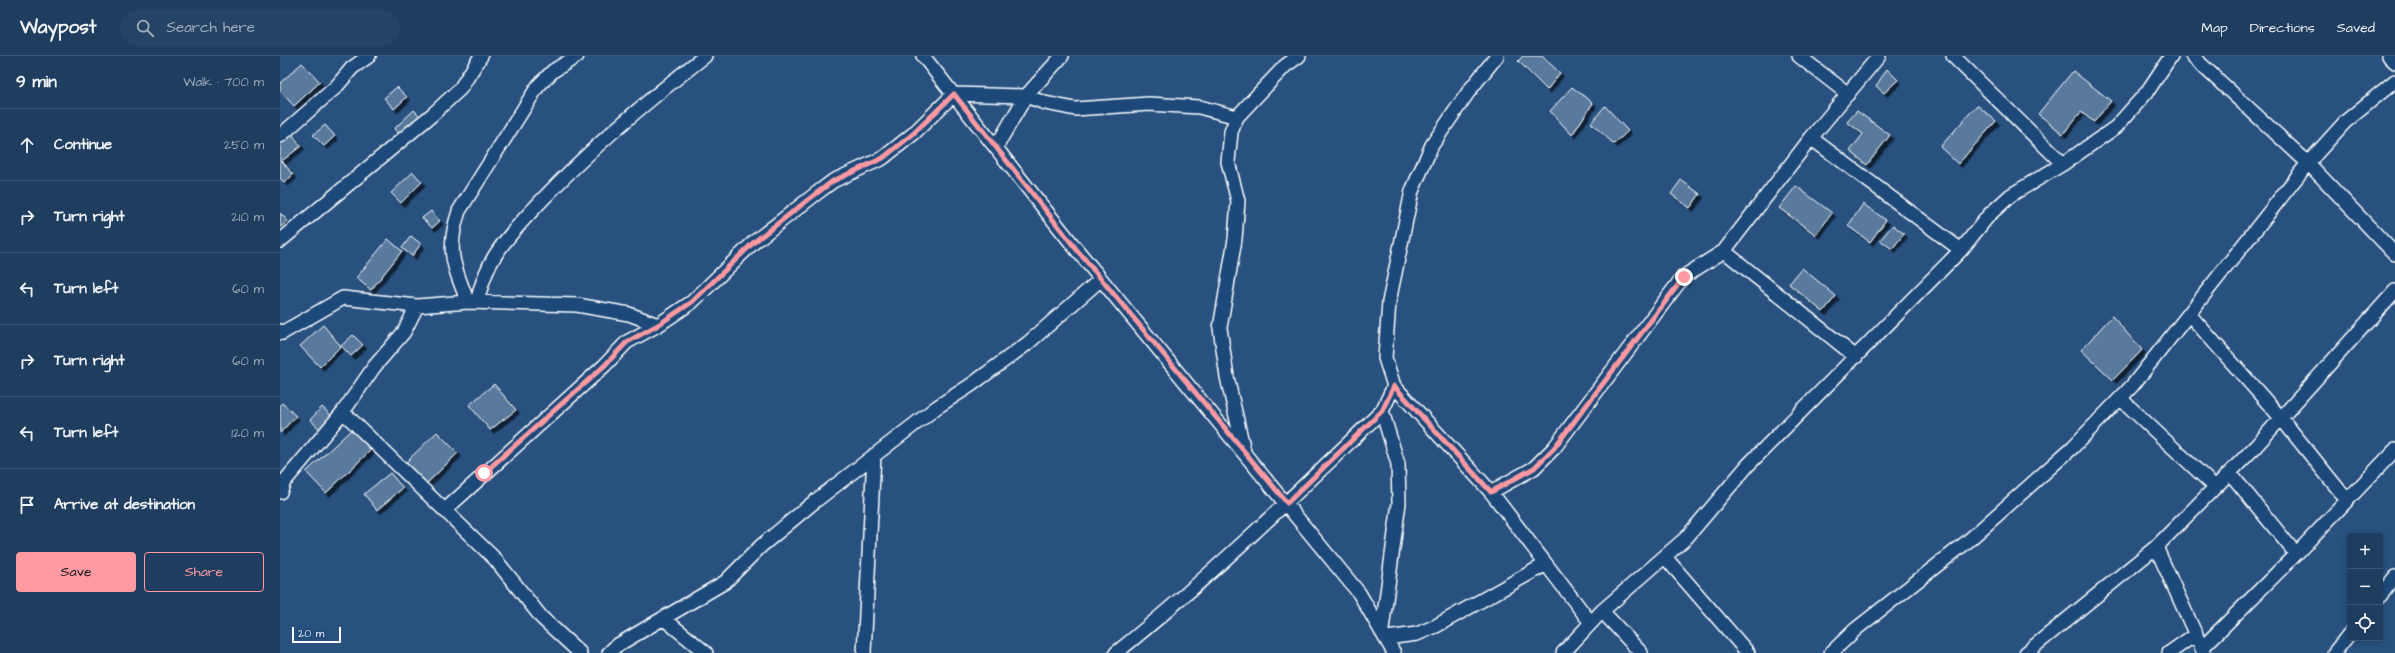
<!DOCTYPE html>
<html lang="en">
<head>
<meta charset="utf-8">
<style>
  body { margin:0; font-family:"Architects Daughter",sans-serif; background:#264465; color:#f1f3f6 }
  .controls { position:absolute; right:12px; bottom:12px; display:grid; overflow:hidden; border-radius:4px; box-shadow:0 2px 6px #0003 }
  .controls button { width:36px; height:36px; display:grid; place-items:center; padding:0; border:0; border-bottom:1px solid #3c5674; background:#1e3d5f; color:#f1f3f6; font:20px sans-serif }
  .scale { position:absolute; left:12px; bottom:10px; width:49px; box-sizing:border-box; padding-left:4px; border:2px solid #fff; border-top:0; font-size:11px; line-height:14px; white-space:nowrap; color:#fff; -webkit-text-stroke:3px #1f4a7a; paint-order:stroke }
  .stop { position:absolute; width:12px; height:12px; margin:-9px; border:3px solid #ff9aa2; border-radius:50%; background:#fff }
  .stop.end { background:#ff9aa2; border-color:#fff; box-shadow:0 1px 4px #0008 }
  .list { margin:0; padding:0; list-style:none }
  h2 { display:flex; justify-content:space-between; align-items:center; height:52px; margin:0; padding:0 16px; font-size:17px }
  h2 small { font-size:13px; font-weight:400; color:#a1aebd }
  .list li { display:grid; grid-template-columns:26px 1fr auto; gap:12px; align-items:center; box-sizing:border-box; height:72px; padding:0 16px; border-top:1px solid #3c5674 }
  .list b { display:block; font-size:15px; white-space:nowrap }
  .list em { font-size:13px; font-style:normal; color:#a1aebd }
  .actions { display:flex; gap:8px; padding:12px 16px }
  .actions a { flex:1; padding:9px 0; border:1px solid #ff9aa2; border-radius:4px; text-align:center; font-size:14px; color:#ff9aa2 }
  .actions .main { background:#ff9aa2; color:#111 }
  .icon { flex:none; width:22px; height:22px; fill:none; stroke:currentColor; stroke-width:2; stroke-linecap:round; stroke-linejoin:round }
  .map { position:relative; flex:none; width:2115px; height:597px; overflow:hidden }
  header { display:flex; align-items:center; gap:24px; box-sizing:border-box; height:56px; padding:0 20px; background:#1e3d5f; border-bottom:1px solid #3c5674 }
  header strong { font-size:19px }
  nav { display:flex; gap:22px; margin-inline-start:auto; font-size:14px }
  .search { width:280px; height:36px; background:#264465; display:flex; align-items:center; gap:10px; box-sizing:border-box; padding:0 14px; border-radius:22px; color:#a1aebd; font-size:15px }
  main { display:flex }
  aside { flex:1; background:#1e3d5f }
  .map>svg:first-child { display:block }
  .building { fill:#5a7a9d; stroke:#fff; filter:url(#shadow) }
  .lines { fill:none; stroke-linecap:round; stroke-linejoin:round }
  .minor-casing { stroke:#fff; stroke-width:16 }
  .minor { stroke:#1f4a7a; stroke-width:13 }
  .route { stroke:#ff9aa2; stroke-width:5 }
</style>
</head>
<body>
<header>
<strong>Waypost</strong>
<div class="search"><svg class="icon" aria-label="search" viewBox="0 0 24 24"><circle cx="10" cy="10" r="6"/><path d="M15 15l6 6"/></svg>Search here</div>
<nav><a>Map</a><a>Directions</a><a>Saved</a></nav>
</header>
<main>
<aside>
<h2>9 min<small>Walk · 700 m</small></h2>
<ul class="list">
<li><svg class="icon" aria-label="ahead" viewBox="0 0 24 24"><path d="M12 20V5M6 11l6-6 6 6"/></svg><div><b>Continue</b></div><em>250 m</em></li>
<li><svg class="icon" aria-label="right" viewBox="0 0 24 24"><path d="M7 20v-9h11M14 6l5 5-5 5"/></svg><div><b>Turn right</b></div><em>210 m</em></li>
<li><svg class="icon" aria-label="left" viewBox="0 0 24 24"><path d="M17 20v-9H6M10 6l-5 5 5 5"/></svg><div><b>Turn left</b></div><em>60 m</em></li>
<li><svg class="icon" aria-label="right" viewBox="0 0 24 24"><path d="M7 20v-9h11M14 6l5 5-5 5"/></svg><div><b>Turn right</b></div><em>60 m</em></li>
<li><svg class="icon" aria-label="left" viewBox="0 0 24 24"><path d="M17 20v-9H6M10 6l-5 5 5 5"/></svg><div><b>Turn left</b></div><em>120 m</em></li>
<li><svg class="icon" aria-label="arrive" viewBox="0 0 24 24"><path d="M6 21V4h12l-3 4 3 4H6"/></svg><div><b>Arrive at destination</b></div></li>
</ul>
<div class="actions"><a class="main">Save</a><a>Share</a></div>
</aside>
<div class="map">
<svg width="2115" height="597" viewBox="0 0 2115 597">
  <defs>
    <filter id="shadow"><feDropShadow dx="3.5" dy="3.5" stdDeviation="0" flood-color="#0009"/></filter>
  </defs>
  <rect width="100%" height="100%" fill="#28517f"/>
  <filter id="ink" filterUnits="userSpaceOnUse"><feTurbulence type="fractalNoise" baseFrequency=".025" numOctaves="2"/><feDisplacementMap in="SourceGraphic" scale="8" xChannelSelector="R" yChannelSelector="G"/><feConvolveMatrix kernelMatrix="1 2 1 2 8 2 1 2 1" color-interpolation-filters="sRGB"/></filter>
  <g filter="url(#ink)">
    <path class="building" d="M1243 0H1262L1280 17 1267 34 1238 5Z
      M22 7 40 26 14 50 0 35V27Z
      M1607 13 1618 24 1604 37 1596 30Z
      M1793 15 1831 45 1814 66 1801 56 1783 78 1758 58Z
      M117 31 127 41 114 53 104 42Z
      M1292 31 1313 47 1292 79 1270 55Z
      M1697 49 1716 65 1678 108 1660 91Z
      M1325 50 1348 75 1334 88 1311 67Z
      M134 54 141 61 121 80 114 73Z
      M1577 55 1610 79 1587 109 1570 95 1583 78 1567 66Z
      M45 69 55 80 44 90 33 79Z
      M12 78 21 90 2 105 13 119 4 127 0 122V88Z
      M133 116 142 126 121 147 111 137Z
      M1401 124 1420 138 1410 152 1391 138Z
      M1516 130 1552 157 1536 179 1499 152Z
      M1583 148 1606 164 1590 186 1568 170Z
      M151 155 160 165 152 172 142 162Z
      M0 157 8 165 0 172Z
      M1613 169 1624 178 1612 193 1600 184Z
      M131 180 141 188 132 200 122 192Z
      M108 183 122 195 91 234 76 222Z
      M1522 212 1556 240 1543 256 1509 228Z
      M1832 260 1862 294 1833 324 1801 294Z
      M43 269 61 290 40 311 20 290Z
      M73 279 83 289 71 300 61 290Z
      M214 328 236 354 210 374 189 349Z
      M2 347 16 360 0 377V350Z
      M42 351 53 361 41 374 30 364Z
      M72 373 91 394 46 437 26 416Z
      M157 376 178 397 145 429 125 407Z
      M110 417 123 432 97 454 84 438Z"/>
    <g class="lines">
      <defs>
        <path id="minor" d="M643 0 797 194 1079 537 1114 597
          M1519 0 1568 38
          M1673 0 1783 108
          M1912 0 2028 107 2115 198
          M2109 0 2115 6
          M0 80 56 31 72 12 89 0
          M1531 82 1681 194
          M716 91 746 40 782 0
          M0 185 153 58 180 33 201 0
          M1444 195 1576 301
          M188 246C173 209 166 194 179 155L258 30 273 15 297 0
          M197 246C201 229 206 213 216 198 229 178 247 160 263 143 313 90 368 44 425 0
          M1909 258 2001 362 2067 444
          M0 275 2 277 63 242 137 250 188 246 297 249 349 258 378 269
          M1114 330 1211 436 1311 567
          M1841 343 1935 431
          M63 356 215 503 262 562 300 597
          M964 395 947 321 940 272 955 183 958 145 948 106 951 76 957 61 970 47 1005 10 1019 0
          M1950 417 2016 498
          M0 436 4 426 63 356 94 311 124 276 137 250
          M1211 436 1254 412 1274 392 1403 221 1444 195 1531 82 1599 0
          M165 454 324 310 347 286 378 269 412 246 474 186 533 140 553 125 603 102 633 78 674 38 746 40 765 47 795 53 869 48 919 51 957 61
          M1876 491 1924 597
          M1385 501 1468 597
          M2100 540 2115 521
          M1322 555 1361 597
          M383 562 426 597
          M1102 574 1119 447 1118 408 1102 355 1114 330 1105 302 1109 246 1132 135 1152 89 1189 35 1217 0
          M1106 582 1137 578 1156 570 1266 508
          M1922 592 2016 498 2115 394
          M329 597 336 590 445 526 481 490 534 446 657 351 691 329 748 287 821 223
          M584 597 594 399
          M836 597C929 522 1016 438 1102 355
          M1283 597 1322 555 1406 482 1468 409 1681 194 1709 159 1731 139 1783 108 1836 71 1867 36 1891 0
          M1551 597 1576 573 1688 485 1793 391 1852 330 2028 107 2065 66 2115 25
          M1746 597 1876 491 1976 390 2115 235
          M1889 597 1916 578
          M2054 597 2070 577"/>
      </defs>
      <use href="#minor" class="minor-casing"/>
      <use href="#minor" class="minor"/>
    </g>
  </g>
  <g class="lines" filter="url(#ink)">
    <path class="route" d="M204 417 324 310 347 286 378 269 412 246 474 186 533 140 553 125 603 102 633 78 674 38 797 194 1007 447 1102 355 1114 330 1211 436 1254 412 1274 392 1404 221"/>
  </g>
</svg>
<div class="controls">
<button>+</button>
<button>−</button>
<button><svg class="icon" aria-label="locate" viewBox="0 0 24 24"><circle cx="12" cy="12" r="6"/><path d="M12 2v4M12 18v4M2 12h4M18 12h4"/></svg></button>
</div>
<div class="scale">20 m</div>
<div class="stop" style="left:204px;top:417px"></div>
<div class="stop end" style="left:1404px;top:221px"></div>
</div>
</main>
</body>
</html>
